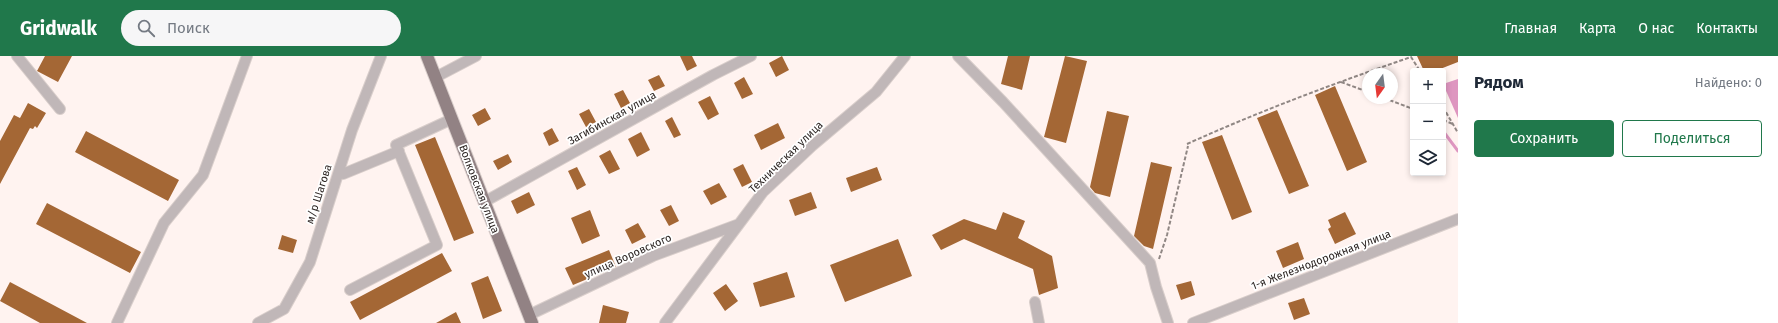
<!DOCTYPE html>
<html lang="ru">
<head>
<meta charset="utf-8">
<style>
  body { margin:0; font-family:"Fira Sans",sans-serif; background:#f6f6f7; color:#1f2937 }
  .controls { position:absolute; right:12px; top:12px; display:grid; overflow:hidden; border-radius:4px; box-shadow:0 2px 6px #0003 }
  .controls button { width:36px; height:36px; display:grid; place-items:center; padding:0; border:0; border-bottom:1px solid #e0e1e3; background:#fff; color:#1f2937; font:20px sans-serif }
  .compass { position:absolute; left:1362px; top:12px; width:36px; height:36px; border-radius:50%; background:#fff; box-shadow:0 2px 6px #0003; rotate:194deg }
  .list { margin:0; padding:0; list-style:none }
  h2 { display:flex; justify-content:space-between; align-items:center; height:52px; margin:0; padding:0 16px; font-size:17px }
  h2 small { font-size:13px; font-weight:400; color:#747a83 }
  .actions { display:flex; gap:8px; padding:12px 16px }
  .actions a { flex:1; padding:9px 0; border:1px solid #20784b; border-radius:4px; text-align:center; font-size:14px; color:#20784b }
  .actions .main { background:#20784b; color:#fff }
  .icon { flex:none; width:22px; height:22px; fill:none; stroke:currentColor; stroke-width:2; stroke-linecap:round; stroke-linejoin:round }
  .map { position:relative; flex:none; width:1458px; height:267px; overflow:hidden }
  header { display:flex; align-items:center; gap:24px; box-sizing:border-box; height:56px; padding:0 20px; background:#20784b; color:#fff }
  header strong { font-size:19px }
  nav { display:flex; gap:22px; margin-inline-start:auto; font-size:14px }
  .search { width:280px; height:36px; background:#f6f6f7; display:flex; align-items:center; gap:10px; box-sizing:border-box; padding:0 14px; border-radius:22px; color:#747a83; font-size:15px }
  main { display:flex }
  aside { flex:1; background:#fff }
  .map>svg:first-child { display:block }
  .water { fill:#de96c0 }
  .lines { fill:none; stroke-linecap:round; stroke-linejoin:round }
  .stream { stroke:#de96c0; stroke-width:3 }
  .building { fill:#a46735 }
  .minor-casing { stroke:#d9cecb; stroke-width:12 }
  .major-casing { stroke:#d9cecb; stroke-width:14 }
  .path { stroke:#908784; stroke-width:2; stroke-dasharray:4 2; stroke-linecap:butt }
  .minor { stroke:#c0b7b8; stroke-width:10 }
  .major { stroke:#928284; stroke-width:12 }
  .labels { text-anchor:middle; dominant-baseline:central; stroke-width:3.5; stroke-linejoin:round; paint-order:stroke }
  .street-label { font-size:11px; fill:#2d2624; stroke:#fff }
</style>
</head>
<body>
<header>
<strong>Gridwalk</strong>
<div class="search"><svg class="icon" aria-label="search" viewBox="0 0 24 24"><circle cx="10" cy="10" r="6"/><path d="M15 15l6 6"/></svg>Поиск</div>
<nav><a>Главная</a><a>Карта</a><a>О нас</a><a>Контакты</a></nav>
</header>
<main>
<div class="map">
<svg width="1458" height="267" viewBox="0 0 1458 267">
  <rect width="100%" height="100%" fill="#fff3f0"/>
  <path class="water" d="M1458 23V62L1443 28Z"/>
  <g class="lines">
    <path class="stream" d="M1443 75 1458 95"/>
  </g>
  <path class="building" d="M45 0H72L58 26 37 15Z
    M680 0H692L697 10 687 15Z
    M782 0 789 14 776 21 769 7Z
    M1008 0H1030L1022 34 1001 28Z
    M1065 0 1087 5 1066 87 1044 81Z
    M1417 0H1458V6L1435 15H1424Z
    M659 19 665 30 654 35 648 24Z
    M744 21 753 38 742 43 734 27Z
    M1335 30 1367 106 1347 115 1315 39Z
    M623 34 630 47 621 52 614 38Z
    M710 40 719 58 708 64 698 46Z
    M28 47 46 57 37 72 35 70 33 73 30 72 0 128V85L14 59 20 62Z
    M485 52 491 63 478 70 472 59Z
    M589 53 596 66 586 71 579 58Z
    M1277 54 1309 130 1289 138 1257 62Z
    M1107 55 1129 60 1110 141 1095 137 1090 131Z
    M672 61 681 79 674 82 665 65Z
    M778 67 785 82 761 94 754 79Z
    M552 72 559 85 549 90 543 77Z
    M86 75 179 124 168 145 75 96Z
    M641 76 650 94 637 101 628 83Z
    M1222 79 1252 156 1232 164 1202 86Z
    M435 81 474 177 454 185 415 89Z
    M610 94 620 113 609 118 599 100Z
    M508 98 512 106 498 114 493 105Z
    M1151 106 1172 111 1153 193 1144 190 1134 180Z
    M743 108 752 126 742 131 733 113Z
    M577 111 586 129 577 134 568 115Z
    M877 111 882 124 851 136 846 122Z
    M719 127 727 141 711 149 703 135Z
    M529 136 535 149 517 158 511 145Z
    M811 136 817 152 795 160 789 144Z
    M47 147 141 196 130 217 36 168Z
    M671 149 679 165 669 170 660 154Z
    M590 154 600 180 582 188 571 162Z
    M1003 156 1025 165 1018 182 1052 200 1058 232 1039 239 1033 213 964 183 941 194 932 179 964 163 996 174Z
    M1345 156 1356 178 1335 188 1328 173 1331 171 1328 164Z
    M638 167 646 181 632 188 625 174Z
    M282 179 297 184 293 197 278 193Z
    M898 183 912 220 845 246 830 209Z
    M1298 186 1304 203 1283 212 1276 195Z
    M609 194 616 211 573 229 565 212Z
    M442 197 452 215 360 264 350 246Z
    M787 216 795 241 760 251 753 227Z
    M488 220 502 255 483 263 471 227Z
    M1191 225 1195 239 1181 244 1176 229Z
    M10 226 87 267H40L0 245Z
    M726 228 738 245 725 255 713 237Z
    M1304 242 1310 258 1294 264 1288 247Z
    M603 249 629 256 626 267H599Z
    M456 256 461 267H436Z"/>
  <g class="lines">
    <defs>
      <path id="minor" d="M17 0 60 53
        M958 0 1003 46 1150 207 1156 231 1168 267
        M436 21 476 0
        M343 118 399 95
        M484 146 713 19 751 0
        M350 234 437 189 396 89 452 63
        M1035 246 1039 267
        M529 259 653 200 739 168
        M117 267 164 167 203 119 247 0
        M258 267 284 253 310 206 352 74 381 0
        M665 267 763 136 812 90 876 36 905 0
        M1193 267 1458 163"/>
      <path id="major" d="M427 0 532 267"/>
    </defs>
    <use href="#minor" class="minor-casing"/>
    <use href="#major" class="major-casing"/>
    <path class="path" d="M1341 26 1368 36
      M1384 42 1413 53
      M1443 51 1458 77
      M1443 64 1453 68
      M1187 88C1260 55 1335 27 1411 1L1420 15
      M1159 203 1167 179 1188 90"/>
    <use href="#minor" class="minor"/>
    <use href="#major" class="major"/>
  </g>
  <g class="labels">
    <g class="street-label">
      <text transform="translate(612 62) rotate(-29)">Загибинская улица</text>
      <text transform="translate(786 101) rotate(-44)">Техническая улица</text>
      <text transform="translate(479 133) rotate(69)">Волковская улица</text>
      <text transform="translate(319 138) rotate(-72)">м/р Шагова</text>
      <text transform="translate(628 200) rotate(-24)">улица Воровского</text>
      <text transform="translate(1321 204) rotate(-21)">1-я Железнодорожная улица</text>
    </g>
  </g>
</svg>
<div class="controls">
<button>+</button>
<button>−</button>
<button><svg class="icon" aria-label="layers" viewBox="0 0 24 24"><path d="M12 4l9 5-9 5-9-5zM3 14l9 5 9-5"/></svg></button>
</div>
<svg class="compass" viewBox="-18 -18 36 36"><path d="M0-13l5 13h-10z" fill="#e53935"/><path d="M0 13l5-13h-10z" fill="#747a83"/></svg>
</div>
<aside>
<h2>Рядом<small>Найдено: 0</small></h2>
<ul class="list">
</ul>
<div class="actions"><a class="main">Сохранить</a><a>Поделиться</a></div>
</aside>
</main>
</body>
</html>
